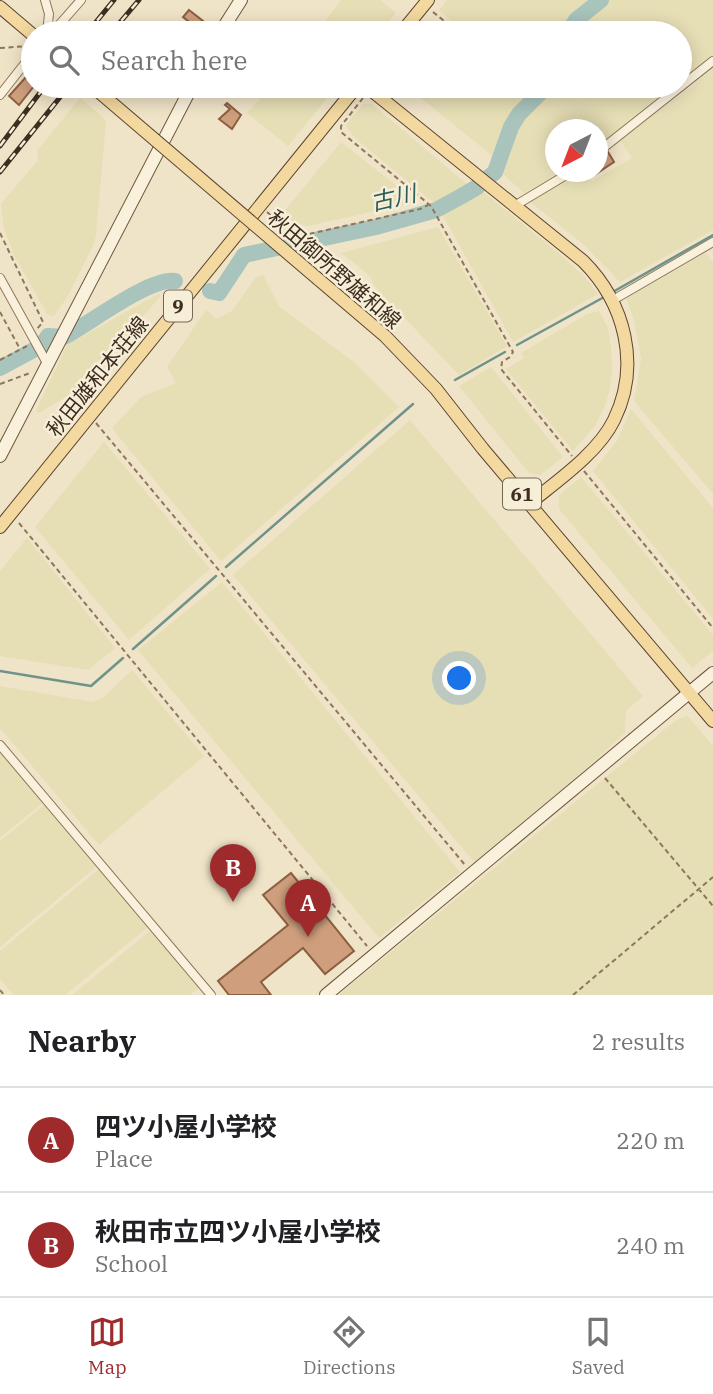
<!DOCTYPE html>
<html lang="en">
<head>
<meta charset="utf-8">
<style>
  body { margin:0; font-family:"IBM Plex Serif","Noto Sans JP",serif; background:#f2f2f2; color:#202124 }
  .compass { position:absolute; left:545px; top:119px; width:63px; height:63px; border-radius:50%; background:#fff; box-shadow:0 4px 18px #0003; rotate:222deg }
  .you { position:absolute; left:460px; top:679px; width:24px; height:24px; margin:-18px; border:5px solid #fff; border-radius:50%; background:#1a73e8; box-shadow:0 0 0 10px #1a73e833 }
  .badge { display:grid; place-items:center; width:46px; height:46px; border-radius:50%; background:#9e2a2b; color:#fff; font-size:23px; font-weight:700 }
  .pin { position:absolute; translate:-50% -58px; filter:drop-shadow(0 2px 4px #0008) }
  .pin::after { content:''; position:absolute; top:37px; width:24px; height:21px; background:inherit; clip-path:polygon(0 0,100% 0,50% 100%) }
  .list { margin:0; padding:0; list-style:none }
  h2 { display:flex; justify-content:space-between; align-items:center; height:91px; margin:0; padding:0 28px; font-size:30px }
  h2 small { font-size:23px; font-weight:400; color:#757577 }
  .list li { display:grid; grid-template-columns:46px 1fr auto; gap:21px; align-items:center; box-sizing:border-box; height:105px; padding:0 28px; border-top:2px solid #e0e0e0 }
  .list b { display:block; font-size:26px; white-space:nowrap }
  .list p { margin:0; font-size:23px; white-space:nowrap; color:#757577 }
  .list em { font-size:23px; font-style:normal; color:#757577 }
  .icon { flex:none; width:38px; height:38px; fill:none; stroke:currentColor; stroke-width:2; stroke-linecap:round; stroke-linejoin:round }
  .map { position:relative; flex:none; width:713px; height:995px; overflow:hidden }
  .search { position:absolute; background:#fff; box-shadow:0 4px 18px #0003; left:21px; right:21px; top:21px; height:77px; display:flex; align-items:center; gap:18px; box-sizing:border-box; padding:0 24px; border-radius:38px; color:#757577; font-size:26px }
  .sheet { height:301px; background:#fff }
  nav { display:flex; justify-content:space-around; align-items:center; box-sizing:border-box; height:98px; border-top:2px solid #e0e0e0; background:#fff; font-size:19px; color:#757577 }
  nav a { display:grid; justify-items:center; gap:4px }
  nav .on { color:#9e2a2b }
  .map>svg:first-child { display:block }
  .farmland { fill:#e6deb5 }
  .lines { fill:none; stroke-linecap:round; stroke-linejoin:round }
  .stream { stroke:#6f938a; stroke-width:2.5 }
  .river { stroke:#a9c4bc; stroke-width:16 }
  .building { fill:#cf9f7d; stroke:#8d5f41; stroke-width:2 }
  .street-casing { stroke:#8d765c; stroke-width:10 }
  .secondary-casing { stroke:#6f573f; stroke-width:14 }
  .primary-casing { stroke:#5b4430; stroke-width:14 }
  .path { stroke:#8d765c; stroke-width:2; stroke-dasharray:5 3.5; stroke-linecap:butt }
  .street { stroke:#faf1dc; stroke-width:8 }
  .secondary { stroke:#faf1dc; stroke-width:12 }
  .primary { stroke:#f3d9a0; stroke-width:12 }
  .rail-casing { stroke:#3d2e20; stroke-width:5 }
  .rail { stroke:#f7eed8; stroke-width:2.5; stroke-dasharray:8; stroke-linecap:butt }
  .primary-bridge-casing { stroke:#5b4430; stroke-width:14; stroke-linecap:butt }
  .primary-bridge { stroke:#f3d9a0; stroke-width:12 }
  .labels { text-anchor:middle; dominant-baseline:central; stroke-width:5; stroke-linejoin:round; paint-order:stroke }
  .shield { fill:#f7eed8; stroke:#756857; stroke-width:2 }
  .shield-label { font-size:19px; font-weight:bold; fill:#3d2e20 }
  .street-label { font-size:21px; fill:#3d2e20; stroke:#f7eed8 }
  .water-label { font-size:23px; font-style:italic; fill:#2f5d5a; stroke:#f7eed8 }
</style>
</head>
<body>
<div class="map">
<svg width="713" height="995" viewBox="0 0 713 995">
  <rect width="100%" height="100%" fill="#f0e4c8"/>
  <path class="farmland" d="M341 0H380L396 13 379 33H317Z
    M447 0H595L574 18 563 33H466L439 10Z
    M606 0H713V56L680 84V33H571Z
    M713 68V230L620 282 583 244 529 201 578 172H585L592 181 632 158 620 140 692 86Z
    M272 86H337L288 146 247 113Z
    M406 86H516L529 96 512 115 495 158Z
    M552 86H678L598 146V130H556V172H562L524 193 502 173 521 120Z
    M80 98 104 118 106 122 96 235 94 244 66 299 53 317 47 314 14 255 4 228 1 204 38 160 37 151Z
    M363 104H372L468 185 434 203 356 139 345 126Z
    M341 142 417 202 308 226 296 224 282 214Z
    M481 190 561 255 584 276 598 294 513 342 441 212Z
    M438 227 507 346 459 375 374 286 370 276 341 253Z
    M706 253 713 262V494L634 401 641 359 634 320 626 298Z
    M263 275 279 306 354 362 399 407 221 561 114 431 113 427 141 397 176 383 167 367 206 310 217 319 232 311 256 277Z
    M160 293V297L81 388 39 413 36 411 67 345Z
    M599 311 608 328 611 346 612 371 609 392 605 406 595 426 573 451 506 369 524 358 521 353 587 314Z
    M491 367 563 457 540 475 529 473 459 386Z
    M631 409 713 508V619L593 471 617 441Z
    M410 420 643 696 626 711 625 733 587 768 474 862 233 575Z
    M104 442 210 569 129 640 35 527Z
    M581 477 713 635V651L692 668 559 509V495Z
    M27 538 115 648 88 670 0 656V571Z
    M222 582 460 872 379 938 138 650Z
    M132 670 204 756 99 845 0 728V686L93 702 104 697Z
    M687 715 713 746V995H338L675 721Z
    M0 750 44 802 0 838Z
    M44 805 96 867 0 947V841Z
    M100 868 148 927 65 995H14L0 979V951Z
    M151 930 199 988 190 995H72Z"/>
  <g class="lines">
    <path class="stream" d="M611 293 713 235
      M517 345 606 296
      M455 380 505 352
      M226 567 413 404
      M133 649 216 576
      M0 671 91 686 123 658"/>
    <path class="river" d="M567 33 576 20 601 0
      M210 291 219 293 244 255 376 227 436 210 460 197 477 187 495 172 511 127 519 114 547 86
      M0 368 41 346 48 336 64 337C89 324 150 277 175 281"/>
  </g>
  <path class="building" d="M189 10 203 21 197 28 183 17Z
    M26 77 34 86 19 105 9 96Z
    M227 103 241 115 232 129 219 119 230 109 225 105Z
    M608 152 614 162 596 174 598 159Z
    M291 873 354 951 325 974 303 948 261 982 271 995H229L218 981 288 925 263 895Z"/>
  <g class="lines">
    <defs>
      <path id="street" d="M45 0 49 14 47 33
        M52 33 81 0
        M0 95 33 53
        M598 152 713 61
        M516 205 571 172
        M0 278 47 363
        M613 300 713 242
        M0 745 211 995"/>
      <path id="secondary" d="M220 33 241 0
        M0 456 192 86
        M326 995 713 673"/>
      <path id="primary" d="M0 7 33 35
        M401 33 428 0
        M366 86 583 261C625 303 641 365 614 420 598 453 557 481 530 503
        M318 279 385 336 436 389 483 449 713 721
        M0 527 357 86"/>
    </defs>
    <use href="#street" class="street-casing"/>
    <use href="#secondary" class="secondary-casing"/>
    <use href="#primary" class="primary-casing"/>
    <path class="path" d="M433 12 459 33
      M0 48 29 46
      M523 86 530 91
      M363 98 341 126V132L431 206 513 352 510 357 502 362 501 369 572 456
      M267 212 291 233 300 236 420 209 428 205
      M0 233 43 322 37 329
      M0 312 20 349
      M0 360 27 346
      M0 384 30 373
      M96 423 465 865
      M584 471 713 628
      M19 523 367 946
      M605 778 713 906
      M0 990 4 995
      M573 995 713 877"/>
    <use href="#street" class="street"/>
    <use href="#secondary" class="secondary"/>
    <use href="#primary" class="primary"/>
    <defs>
      <path id="rail" d="M87 33 114 0
        M111 33 139 0
        M0 146 45 86
        M0 172 69 86"/>
    </defs>
    <use href="#rail" class="rail-casing"/>
    <use href="#rail" class="rail"/>
    <defs>
      <path id="primary-bridge" d="M92 86 318 279"/>
    </defs>
    <use href="#primary-bridge" class="primary-bridge-casing"/>
    <use href="#primary-bridge" class="primary-bridge"/>
  </g>
  <g class="labels">
    <g class="shield">
      <rect x="164" y="290.5" width="28" height="31" rx="5"/>
      <rect x="503" y="478.5" width="38" height="31" rx="5"/>
    </g>
    <g class="shield-label">
      <text x="178" y="306">9</text>
      <text x="522" y="494">61</text>
    </g>
    <g class="street-label">
      <text transform="translate(335 269) rotate(41)">秋田御所野雄和線</text>
      <text transform="translate(97 376) rotate(-51)">秋田雄和本荘線</text>
    </g>
    <g class="water-label">
      <text transform="translate(393 197) rotate(-13)">古川</text>
    </g>
  </g>
</svg>
<svg class="compass" viewBox="-18 -18 36 36"><path d="M0-13l5 13h-10z" fill="#e53935"/><path d="M0 13l5-13h-10z" fill="#757577"/></svg>
<div class="you"></div>
<div class="pin badge" style="left:308px;top:937px">A</div>
<div class="pin badge" style="left:233px;top:902px">B</div>
<div class="search"><svg class="icon" aria-label="search" viewBox="0 0 24 24"><circle cx="10" cy="10" r="6"/><path d="M15 15l6 6"/></svg>Search here</div>
</div>
<section class="sheet">
<h2>Nearby<small>2 results</small></h2>
<ul class="list">
<li><span class="badge">A</span><div><b>四ツ小屋小学校</b><p>Place</p></div><em>220 m</em></li>
<li><span class="badge">B</span><div><b>秋田市立四ツ小屋小学校</b><p>School</p></div><em>240 m</em></li>
</ul>
</section>
<nav>
<a class="on"><svg class="icon" aria-label="map" viewBox="0 0 24 24"><path d="M3 6l6-2 6 2 6-2v14l-6 2-6-2-6 2zM9 4v14M15 6v14"/></svg>Map</a>
<a><svg class="icon" aria-label="directions" viewBox="0 0 24 24"><path d="M12 3l9 9-9 9-9-9zM9 14v-3h6M13 9l2 2-2 2"/></svg>Directions</a>
<a><svg class="icon" aria-label="saved" viewBox="0 0 24 24"><path d="M7 4h10v16l-5-4-5 4z"/></svg>Saved</a>
</nav>
</body>
</html>
